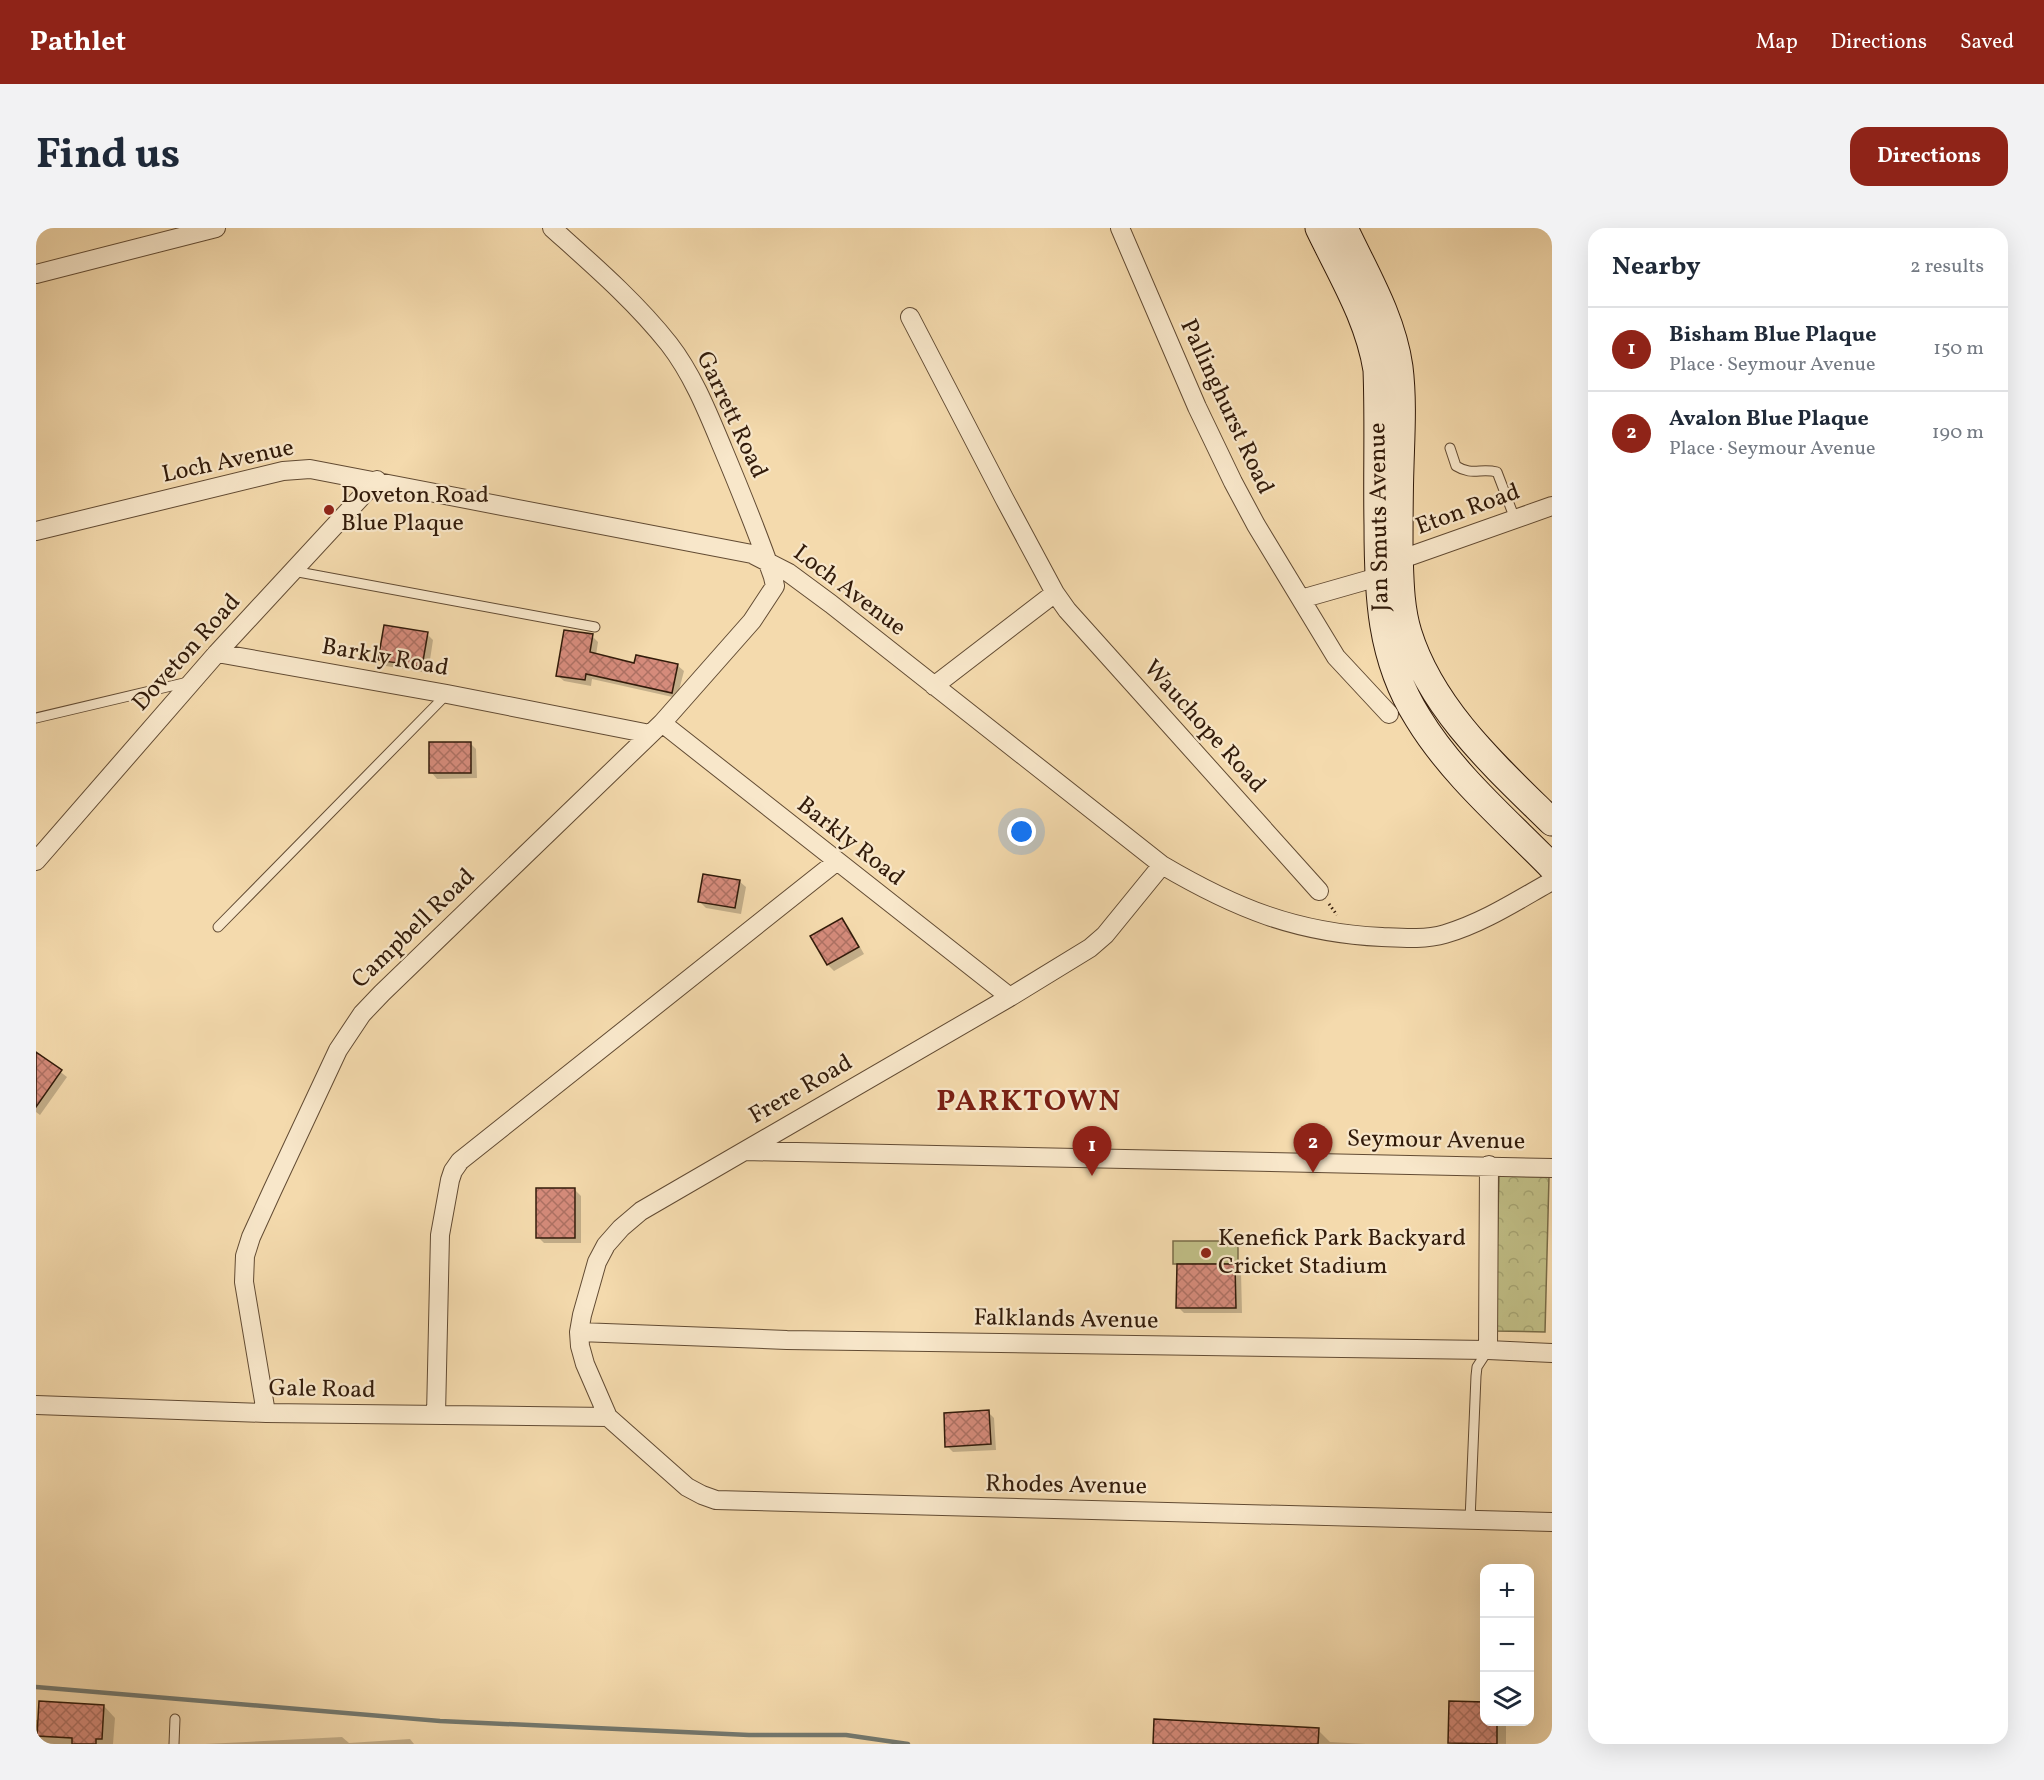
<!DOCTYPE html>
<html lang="en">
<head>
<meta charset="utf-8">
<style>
  body { margin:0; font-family:Vollkorn,serif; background:#f2f2f3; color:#1f2937 }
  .controls { position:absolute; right:18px; bottom:18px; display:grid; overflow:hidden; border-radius:12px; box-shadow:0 6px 24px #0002 }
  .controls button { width:54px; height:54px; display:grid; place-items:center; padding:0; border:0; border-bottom:2px solid #e0e1e3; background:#fff; color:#1f2937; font:30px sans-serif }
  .you { position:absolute; left:986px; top:604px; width:21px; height:21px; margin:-15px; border:4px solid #fff; border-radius:50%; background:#1a73e8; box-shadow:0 0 0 9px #1a73e833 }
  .badge { display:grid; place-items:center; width:39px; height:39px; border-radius:50%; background:#8f2418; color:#fff; font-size:20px; font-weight:700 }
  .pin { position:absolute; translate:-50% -50px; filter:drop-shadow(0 2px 3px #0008) }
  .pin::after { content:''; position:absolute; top:32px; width:21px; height:18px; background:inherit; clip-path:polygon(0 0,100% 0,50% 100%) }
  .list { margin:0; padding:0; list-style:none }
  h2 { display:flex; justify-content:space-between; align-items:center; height:78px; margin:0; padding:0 24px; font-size:26px }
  h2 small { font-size:20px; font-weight:400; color:#747a83 }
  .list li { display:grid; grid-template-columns:39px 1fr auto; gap:18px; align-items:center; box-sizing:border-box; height:84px; padding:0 24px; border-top:2px solid #e0e1e3 }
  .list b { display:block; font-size:22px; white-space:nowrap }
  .list p { margin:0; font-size:20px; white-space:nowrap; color:#747a83 }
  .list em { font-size:20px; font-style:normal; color:#747a83 }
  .icon { flex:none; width:33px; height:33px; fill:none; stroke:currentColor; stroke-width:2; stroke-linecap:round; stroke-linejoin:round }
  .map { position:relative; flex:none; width:1516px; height:1516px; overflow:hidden; border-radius:18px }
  header { display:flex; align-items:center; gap:36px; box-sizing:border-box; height:84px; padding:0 30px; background:#8f2418; color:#fff }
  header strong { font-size:28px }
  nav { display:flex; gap:33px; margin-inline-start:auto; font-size:21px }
  .intro { display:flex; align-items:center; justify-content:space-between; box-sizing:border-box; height:144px; padding:0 36px }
  h1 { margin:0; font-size:42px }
  .button { padding:15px 27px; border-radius:18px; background:#8f2418; color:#fff; font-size:21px; font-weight:700 }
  main { display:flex; gap:36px; padding:0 36px }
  aside { flex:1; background:#fff; border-radius:18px; box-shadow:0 6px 24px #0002 }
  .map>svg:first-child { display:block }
  .park { fill:url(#park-crowns); stroke:#796c48; stroke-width:1.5 }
  .garden { fill:#c0be86; stroke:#796c48; stroke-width:1.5 }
  .shadow { fill:#0003 }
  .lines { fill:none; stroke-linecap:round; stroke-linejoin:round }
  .stream { stroke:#737970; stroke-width:4.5 }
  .building { fill:url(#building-cross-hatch); stroke:#321b0a; stroke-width:1.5 }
  .service-casing { stroke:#624b33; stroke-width:11 }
  .minor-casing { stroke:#624b33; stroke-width:20 }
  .secondary-casing { stroke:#321b0a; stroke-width:29 }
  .path { stroke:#321b0a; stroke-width:3; stroke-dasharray:1.5 3; stroke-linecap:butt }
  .service { stroke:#f8e7ca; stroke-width:9 }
  .minor { stroke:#f8e7ca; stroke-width:18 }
  .secondary { stroke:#f8e7ca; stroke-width:27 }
  .poi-dot { fill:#8f2418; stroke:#f8e7ca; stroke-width:2 }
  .labels { text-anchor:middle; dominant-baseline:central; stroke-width:4.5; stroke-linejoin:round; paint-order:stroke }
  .street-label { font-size:24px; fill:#321b0a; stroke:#f8e7ca }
  .poi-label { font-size:24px; fill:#321b0a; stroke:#f8e7ca; text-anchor:start }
  .district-label { font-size:30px; font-weight:bold; letter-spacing:1.5px; fill:#7a1f14; stroke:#f8e7ca }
</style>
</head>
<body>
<header>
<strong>Pathlet</strong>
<nav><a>Map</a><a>Directions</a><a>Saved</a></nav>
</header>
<div class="intro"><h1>Find us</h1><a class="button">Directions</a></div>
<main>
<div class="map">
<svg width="1516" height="1516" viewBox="0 0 1516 1516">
  <defs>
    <pattern id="park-crowns" width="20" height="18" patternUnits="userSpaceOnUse" patternTransform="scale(1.5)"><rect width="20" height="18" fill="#c0be86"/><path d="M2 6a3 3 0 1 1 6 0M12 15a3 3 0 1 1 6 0" fill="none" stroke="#a5a372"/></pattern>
    <pattern id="building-cross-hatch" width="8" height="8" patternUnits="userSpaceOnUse" patternTransform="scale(1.5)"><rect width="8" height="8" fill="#d58b7b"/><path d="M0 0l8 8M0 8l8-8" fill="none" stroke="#ad7163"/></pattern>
  </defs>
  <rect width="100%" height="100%" fill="#f4daad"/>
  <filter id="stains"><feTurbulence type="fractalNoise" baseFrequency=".00333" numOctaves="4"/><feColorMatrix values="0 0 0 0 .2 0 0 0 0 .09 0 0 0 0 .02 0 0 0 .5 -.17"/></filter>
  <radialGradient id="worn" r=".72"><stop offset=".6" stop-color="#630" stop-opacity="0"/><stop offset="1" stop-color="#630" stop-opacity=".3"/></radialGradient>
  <path class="park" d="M1463 948 1513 949 1509 1104 1459 1103Z"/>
  <path class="garden" d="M1137 1013H1202V1036H1137Z"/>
  <path class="shadow" d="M391 406 397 412 392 445 350 438 344 432Z
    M556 408 562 414 560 427 599 436 641 437 648 443 641 470 556 451 555 458 528 453 521 447Z
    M434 515 440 521 441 550 401 551 395 544Z
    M703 653 710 659 705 686 670 680 664 674Z
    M806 692 812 698 828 726 798 743 792 737 776 709Z
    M0 825 31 849 4 887 0 884Z
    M539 962 545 968V1015H508L502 1009Z
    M1199 1037 1205 1044 1206 1085H1148L1142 1079Z
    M952 1184 958 1190 960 1222 917 1224 911 1218Z
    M68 1478 79 1490 77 1516H0V1492Z
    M1120 1493 1282 1502 1294 1514 1330 1516H1118Z
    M1448 1494H1470V1516L1413 1515Z
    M306 1509 313 1515 374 1511 378 1516H169Z"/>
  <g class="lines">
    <path class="stream" d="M0 1459 404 1493 713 1507H810L872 1516"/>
  </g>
  <path class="building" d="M348 397 392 404 386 439 342 432Z
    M528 402 557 406 554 424 598 435 600 427 642 436 636 465 550 446 549 452 520 448Z
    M393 514H435V545H393Z
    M667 646 704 652 699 680 662 674Z
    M806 690 823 719 791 737 774 708Z
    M0 824 26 842 0 879Z
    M500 960H539V1010H500Z
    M1141 1036H1199L1200 1080H1140Z
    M953 1182 955 1216 909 1219 908 1185Z
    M3 1473 68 1477 66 1511H60V1516H36V1510L1 1508Z
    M1413 1473 1449 1474V1494H1461V1516L1412 1515Z
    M1118 1491 1283 1500 1282 1516H1117Z"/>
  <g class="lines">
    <defs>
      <path id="service" d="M1414 220 1420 238C1436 248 1444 240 1461 244L1479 291
        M257 343 559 399
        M0 490 152 454
        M182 699 411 466
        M1434 1292 1440 1148 1441 1139 1452 1122
        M138 1516 139 1491"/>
      <path id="minor" d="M1084 0 1161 179 1197 254 1220 297 1300 429 1353 486
        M0 46 180 0
        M874 89 968 270 1019 365 1031 382 1283 663
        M0 303 247 243 274 241 716 326 753 345 795 376 1126 637C1199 680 1260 705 1346 709 1366 710 1389 712 1409 706 1447 695 1482 672 1516 653
        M1363 332 1516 278
        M1265 371 1342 349
        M181 425 411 466 614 506
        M898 458 1019 365
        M626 495 974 769
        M0 633 181 425 341 252
        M1126 637 1069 707 1054 720 974 769 605 983 585 1000 570 1017 561 1034 546 1087 543 1104 544 1118 549 1136 572 1189 651 1259 666 1267 680 1272 1516 1294
        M709 923 1516 940
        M543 1104 751 1112 1452 1122 1516 1125
        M1452 1122 1453 937
        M0 1177 230 1185 572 1189
        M230 1185 208 1054 209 1028 215 1009 236 963 302 822 326 786 346 765 626 495 716 393 739 358 737 349C722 306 705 264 687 221 672 185 657 147 633 116 599 73 556 36 516 0
        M400 1187 404 1007 414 952 417 943 424 933 800 634"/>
      <path id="secondary" d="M1283 0C1305 46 1333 91 1341 142 1343 194 1341 245 1342 297 1342 366 1344 430 1382 490 1416 546 1470 592 1516 639
        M1308 0C1329 45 1356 89 1363 139 1367 171 1365 205 1364 238 1363 267 1363 296 1363 324 1364 352 1364 379 1372 405 1396 482 1461 540 1516 594"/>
    </defs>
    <use href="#service" class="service-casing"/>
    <use href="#minor" class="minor-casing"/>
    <use href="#secondary" class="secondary-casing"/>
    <path class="path" d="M1293 676 1301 687"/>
    <use href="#service" class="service"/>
    <use href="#minor" class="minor"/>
    <use href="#secondary" class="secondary"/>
  </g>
  <g class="poi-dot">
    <circle cx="293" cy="282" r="6"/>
    <circle cx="1170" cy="1025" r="6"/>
  </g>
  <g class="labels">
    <g class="street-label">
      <text transform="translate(1190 179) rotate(65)">Pallinghurst Road</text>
      <text transform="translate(695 187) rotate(65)">Garrett Road</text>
      <text transform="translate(192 234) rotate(-12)">Loch Avenue</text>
      <text transform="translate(1432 282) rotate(-20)">Eton Road</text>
      <text transform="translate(1344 289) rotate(-91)">Jan Smuts Avenue</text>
      <text transform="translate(813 363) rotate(37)">Loch Avenue</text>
      <text transform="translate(151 425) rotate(-48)">Doveton Road</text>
      <text transform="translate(349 430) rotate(10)">Barkly Road</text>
      <text transform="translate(1168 499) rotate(48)">Wauchope Road</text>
      <text transform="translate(814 614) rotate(38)">Barkly Road</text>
      <text transform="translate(378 701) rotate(-44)">Campbell Road</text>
      <text transform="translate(765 862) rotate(-30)">Frere Road</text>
      <text transform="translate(1400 913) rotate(1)">Seymour Avenue</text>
      <text transform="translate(1030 1092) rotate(1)">Falklands Avenue</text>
      <text transform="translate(286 1162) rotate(1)">Gale Road</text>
      <text transform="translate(1030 1258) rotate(1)">Rhodes Avenue</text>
    </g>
    <g class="poi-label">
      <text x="305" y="268">Doveton Road<tspan x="305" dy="28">Blue Plaque</tspan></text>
      <text x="1182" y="1011">Kenefick Park Backyard<tspan x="1182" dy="28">Cricket Stadium</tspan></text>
    </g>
    <g class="district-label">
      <text x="993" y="874">PARKTOWN</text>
    </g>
  </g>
  <rect width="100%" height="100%" filter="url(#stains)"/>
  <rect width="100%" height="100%" fill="url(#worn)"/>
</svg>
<div class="controls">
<button>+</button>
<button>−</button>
<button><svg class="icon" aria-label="layers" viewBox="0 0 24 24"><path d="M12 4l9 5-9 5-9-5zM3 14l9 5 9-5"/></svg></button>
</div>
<div class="you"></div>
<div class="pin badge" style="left:1056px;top:948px">1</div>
<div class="pin badge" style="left:1277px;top:945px">2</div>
</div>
<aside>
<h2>Nearby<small>2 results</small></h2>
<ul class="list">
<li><span class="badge">1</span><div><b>Bisham Blue Plaque</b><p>Place · Seymour Avenue</p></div><em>150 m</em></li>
<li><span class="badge">2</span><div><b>Avalon Blue Plaque</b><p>Place · Seymour Avenue</p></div><em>190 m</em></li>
</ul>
</aside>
</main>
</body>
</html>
